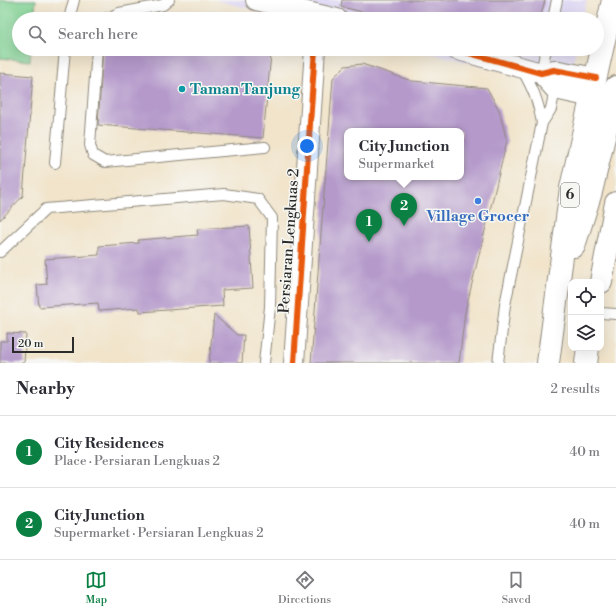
<!DOCTYPE html>
<html lang="en">
<head>
<meta charset="utf-8">
<style>
  body { margin:0; font-family:"Libre Bodoni",serif; background:#f7f7f7; color:#2b2b33 }
  .controls { position:absolute; right:12px; bottom:12px; display:grid; overflow:hidden; border-radius:8px; box-shadow:0 4px 16px #0002 }
  .controls button { width:36px; height:36px; display:grid; place-items:center; padding:0; border:0; border-bottom:1px solid #e1e1e2; background:#fff; color:#2b2b33; font:20px sans-serif }
  .scale { position:absolute; left:12px; bottom:10px; width:62px; box-sizing:border-box; padding-left:4px; border:2px solid #2b2b2b; border-top:0; font-size:11px; line-height:14px; white-space:nowrap; color:#2b2b2b; -webkit-text-stroke:3px #f6f6f2; paint-order:stroke }
  .you { position:absolute; left:307px; top:146px; width:14px; height:14px; margin:-10px; border:3px solid #fff; border-radius:50%; background:#1a73e8; box-shadow:0 0 0 6px #1a73e833 }
  .badge { display:grid; place-items:center; width:26px; height:26px; border-radius:50%; background:#0b8043; color:#fff; font-size:13px; font-weight:700 }
  .pin { position:absolute; translate:-50% -33px; filter:drop-shadow(0 1px 2px #0008) }
  .pin::after { content:''; position:absolute; top:21px; width:14px; height:12px; background:inherit; clip-path:polygon(0 0,100% 0,50% 100%) }
  .popup { position:absolute; left:344px; top:128px; width:120px; height:52px; box-sizing:border-box; display:grid; place-content:center; border-radius:8px; background:#fff; filter:drop-shadow(0 1px 3px #0005); font-size:13px; white-space:nowrap; color:#7c7c81 }
  .popup b { font-size:15px; color:#2b2b33 }
  .popup::after { content:''; position:absolute; left:50%; top:100%; margin-left:-8px; border:8px solid transparent; border-top-color:#fff }
  .list { margin:0; padding:0; list-style:none }
  h2 { display:flex; justify-content:space-between; align-items:center; height:52px; margin:0; padding:0 16px; font-size:17px }
  h2 small { font-size:13px; font-weight:400; color:#7c7c81 }
  .list li { display:grid; grid-template-columns:26px 1fr auto; gap:12px; align-items:center; box-sizing:border-box; height:72px; padding:0 16px; border-top:1px solid #e1e1e2 }
  .list b { display:block; font-size:15px; white-space:nowrap }
  .list p { margin:0; font-size:13px; white-space:nowrap; color:#7c7c81 }
  .list em { font-size:13px; font-style:normal; color:#7c7c81 }
  .icon { flex:none; width:22px; height:22px; fill:none; stroke:currentColor; stroke-width:2; stroke-linecap:round; stroke-linejoin:round }
  .map { position:relative; flex:none; width:616px; height:363px; overflow:hidden }
  .search { position:absolute; background:#fff; box-shadow:0 4px 16px #0002; left:12px; right:12px; top:12px; height:44px; display:flex; align-items:center; gap:10px; box-sizing:border-box; padding:0 14px; border-radius:22px; color:#7c7c81; font-size:15px }
  .sheet { height:196px; background:#fff }
  nav { display:flex; justify-content:space-around; align-items:center; box-sizing:border-box; height:56px; border-top:1px solid #e1e1e2; background:#fff; font-size:11px; color:#7c7c81 }
  nav a { display:grid; justify-items:center; gap:2px }
  nav .on { color:#0b8043 }
  .map>svg:first-child { display:block }
  .built { fill:#ded5f5 }
  .green { fill:#81d294; stroke:#567e60 }
  .building { fill:#b499ca; fill-rule:evenodd }
  .lines { fill:none; stroke-linecap:round; stroke-linejoin:round }
  .lane-casing { stroke:#8e887b; stroke-width:12 }
  .street-casing { stroke:#8e887b; stroke-width:22 }
  .primary-casing { stroke:#8e887b; stroke-width:24 }
  .lane { stroke:#fff; stroke-width:10 }
  .street { stroke:#fff; stroke-width:20 }
  .primary { stroke:#fff; stroke-width:22 }
  .cycleway-casing { stroke:#f6f6f2; stroke-width:8 }
  .cycleway { stroke:#e8590c; stroke-width:6 }
  .culture-dot { fill:#0f9aa8; stroke:#f6f6f2; stroke-width:1.5 }
  .shop-dot { fill:#3f7fe0; stroke:#f6f6f2; stroke-width:1.5 }
  .labels { text-anchor:middle; dominant-baseline:central; stroke-width:3; stroke-linejoin:round; paint-order:stroke }
  .shield { fill:#f6f6f2; stroke:#686867; stroke-width:1 }
  .shield-label { font-size:14px; font-weight:bold; fill:#2b2b2b }
  .culture-label { font-size:15px; font-weight:bold; fill:#0d838f; stroke:#f6f6f2; text-anchor:start }
  .shop-label { font-size:15px; font-weight:bold; fill:#366cbe; stroke:#f6f6f2 }
  .street-label { font-size:15px; fill:#2b2b2b; stroke:#f6f6f2 }
</style>
</head>
<body>
<div class="map">
<svg width="616" height="363" viewBox="0 0 616 363">
  <rect width="100%" height="100%" fill="#f6f6f2"/>
  <filter id="ink" filterUnits="userSpaceOnUse"><feTurbulence type="fractalNoise" baseFrequency=".025" numOctaves="2"/><feDisplacementMap in="SourceGraphic" scale="8" xChannelSelector="R" yChannelSelector="G"/><feConvolveMatrix kernelMatrix="1 2 1 2 8 2 1 2 1" color-interpolation-filters="sRGB"/></filter>
  <filter id="wash" filterUnits="userSpaceOnUse"><feTurbulence type="fractalNoise" baseFrequency=".012" numOctaves="4" result="noise"/><feDisplacementMap in="SourceGraphic" scale="16" xChannelSelector="R" yChannelSelector="G"/><feGaussianBlur stdDeviation="0.9" result="paint"/><feColorMatrix in="noise" values="0 0 0 0 0 0 0 0 0 0 0 0 0 0 0 0 0 1.4 0 .05"/><feComposite in="paint" operator="in"/></filter>
  <g filter="url(#wash)">
    <rect width="100%" height="100%" fill="#f1e4cb"/>
    <path class="built" d="M214 0H587L582 19H291Z
      M414 49H576L568 87Z"/>
    <path class="green" d="M0 0H36L34 19H19V49H31L30 61 0 58Z"/>
    <g id="blocks">
      <path class="building" d="M342 0H545L540 19H394L341 7Z
        M103 49H208L271 54 263 138 98 125Z
        M362 64 412 81 487 88 499 110 507 141 465 312 459 363H311L333 78 345 66ZM347 131H461V177H347Z
        M0 73 33 76 23 196 0 220Z
        M249 226 253 288 222 290 223 306 140 312 139 308 99 311 98 303 39 307 37 285 47 284 45 259 99 255V246L139 243 138 240 198 235 197 229Z
        M214 315 237 335H244L242 363H209Z
        M7 333 26 334 24 363H0V341H7Z"/>
    </g>
  </g>
  <g filter="url(#ink)">
    <use href="#blocks" fill-opacity="0" stroke="#8e887b" stroke-width="1"/>
    <g class="lines">
      <defs>
        <path id="lane" d="M69 19 74 0
          M105 19 119 13 163 5 169 0
          M553 19 557 0
          M97 49 90 145 93 155 105 162 265 147
          M522 69C533 89 538 100 542 123
          M541 73 546 49
          M55 163 65 49
          M0 252 46 209 224 194 258 199 272 218 270 307 264 363
          M601 313 616 314
          M498 363 505 305 542 123 551 109 555 89"/>
        <path id="street" d="M256 0 337 19
          M455 49 541 73 554 70 596 78
          M541 73 555 89 592 97
          M294 363 315 49"/>
        <path id="primary" d="M574 246 591 192 616 87
          M601 282 616 203
          M548 363 571 188 613 0
          M586 363 588 348"/>
      </defs>
      <use href="#lane" class="lane-casing"/>
      <use href="#street" class="street-casing"/>
      <use href="#primary" class="primary-casing"/>
      <use href="#lane" class="lane"/>
      <use href="#street" class="street"/>
      <use href="#primary" class="primary"/>
      <defs>
        <path id="cycleway" d="M455 49 541 73 554 70 596 78
          M294 363 315 49"/>
      </defs>
      <use href="#cycleway" class="cycleway-casing"/>
      <use href="#cycleway" class="cycleway"/>
    </g>
  </g>
  <circle class="culture-dot" cx="182" cy="89" r="4"/>
  <circle class="shop-dot" cx="478" cy="201" r="4"/>
  <g class="labels">
    <rect class="shield" x="561" y="183" width="18" height="24" rx="3"/>
    <g class="shield-label">
      <text x="570" y="195">6</text>
    </g>
    <g class="culture-label">
      <text x="190" y="89">Taman Tanjung</text>
    </g>
    <g class="shop-label">
      <text x="478" y="216">Village Grocer</text>
    </g>
    <g class="street-label">
      <text transform="translate(289 241) rotate(-86)">Persiaran Lengkuas 2</text>
    </g>
  </g>
</svg>
<div class="controls">
<button><svg class="icon" aria-label="locate" viewBox="0 0 24 24"><circle cx="12" cy="12" r="6"/><path d="M12 2v4M12 18v4M2 12h4M18 12h4"/></svg></button>
<button><svg class="icon" aria-label="layers" viewBox="0 0 24 24"><path d="M12 4l9 5-9 5-9-5zM3 14l9 5 9-5"/></svg></button>
</div>
<div class="scale">20 m</div>
<div class="you"></div>
<div class="pin badge" style="left:369px;top:242px">1</div>
<div class="pin badge" style="left:404px;top:226px">2</div>
<div class="popup"><b>City Junction</b>Supermarket</div>
<div class="search"><svg class="icon" aria-label="search" viewBox="0 0 24 24"><circle cx="10" cy="10" r="6"/><path d="M15 15l6 6"/></svg>Search here</div>
</div>
<section class="sheet">
<h2>Nearby<small>2 results</small></h2>
<ul class="list">
<li><span class="badge">1</span><div><b>City Residences</b><p>Place · Persiaran Lengkuas 2</p></div><em>40 m</em></li>
<li><span class="badge">2</span><div><b>City Junction</b><p>Supermarket · Persiaran Lengkuas 2</p></div><em>40 m</em></li>
</ul>
</section>
<nav>
<a class="on"><svg class="icon" aria-label="map" viewBox="0 0 24 24"><path d="M3 6l6-2 6 2 6-2v14l-6 2-6-2-6 2zM9 4v14M15 6v14"/></svg>Map</a>
<a><svg class="icon" aria-label="directions" viewBox="0 0 24 24"><path d="M12 3l9 9-9 9-9-9zM9 14v-3h6M13 9l2 2-2 2"/></svg>Directions</a>
<a><svg class="icon" aria-label="saved" viewBox="0 0 24 24"><path d="M7 4h10v16l-5-4-5 4z"/></svg>Saved</a>
</nav>
</body>
</html>
